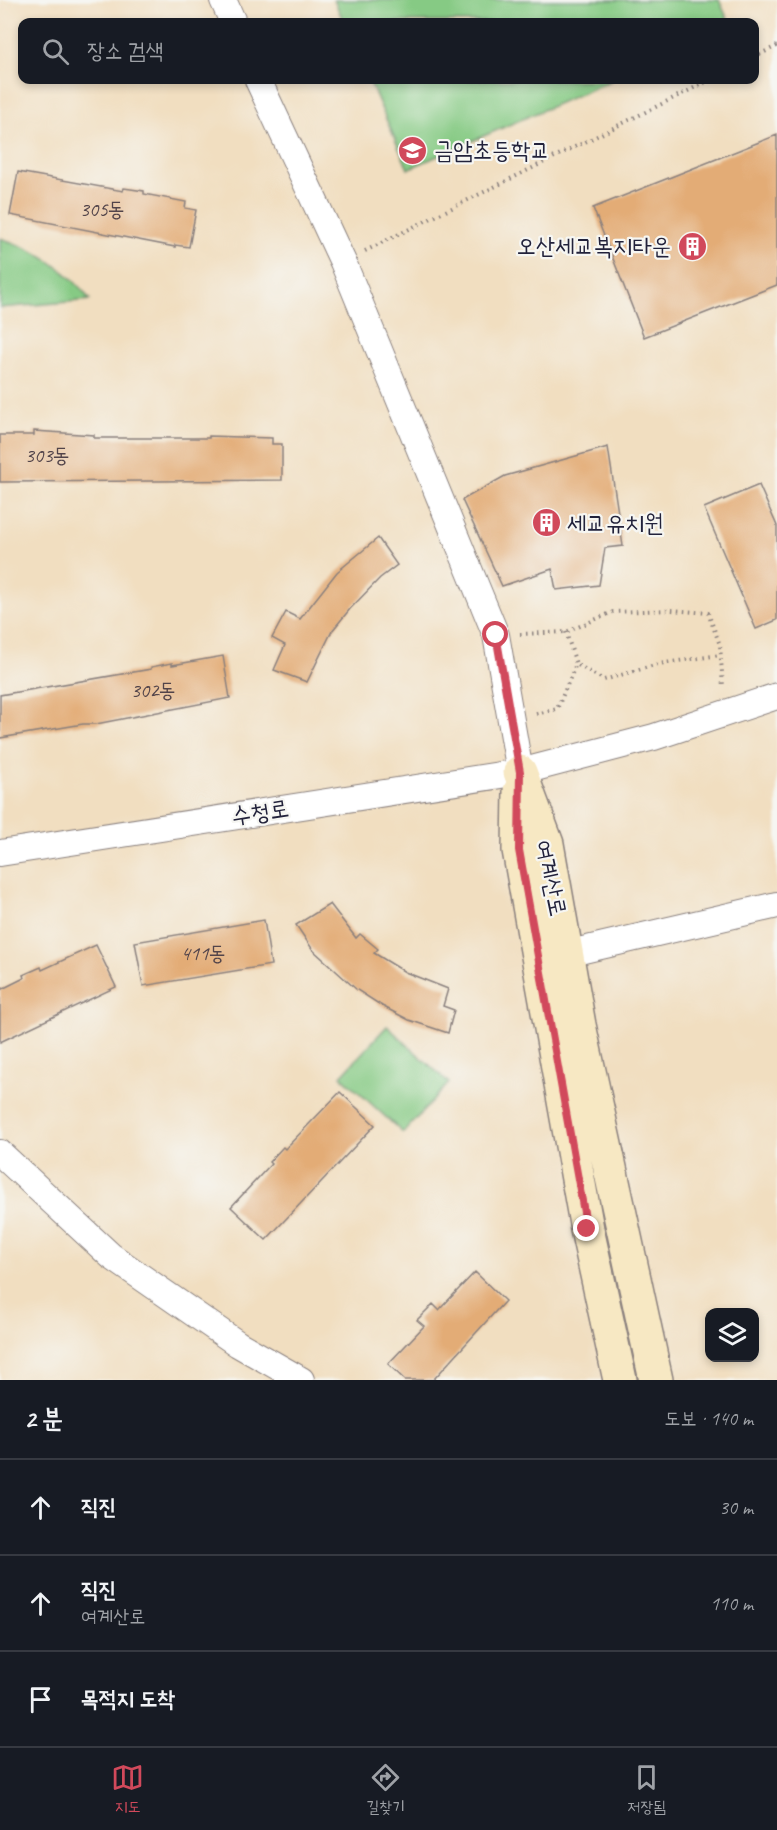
<!DOCTYPE html>
<html lang="ko">
<head>
<meta charset="utf-8">
<style>
  body { margin:0; font-family:Caveat,"Poor Story",sans-serif; background:#20242c; color:#f1f3f6 }
  .controls { position:absolute; right:18px; bottom:18px; display:grid; overflow:hidden; border-radius:12px; box-shadow:0 3px 9px #0003 }
  .controls button { width:54px; height:54px; display:grid; place-items:center; padding:0; border:0; border-bottom:2px solid #363941; background:#171b24; color:#f1f3f6; font:30px sans-serif }
  .stop { position:absolute; width:18px; height:18px; margin:-14px; border:4px solid #d1495b; border-radius:50%; background:#fff }
  .stop.end { background:#d1495b; border-color:#fff; box-shadow:0 2px 6px #0008 }
  .list { margin:0; padding:0; list-style:none }
  h2 { display:flex; justify-content:space-between; align-items:center; height:78px; margin:0; padding:0 24px; font-size:26px }
  h2 small { font-size:20px; font-weight:400; color:#9ea1a6 }
  .list li { display:grid; grid-template-columns:39px 1fr auto; gap:18px; align-items:center; box-sizing:border-box; height:96px; padding:0 24px; border-top:2px solid #363941 }
  .list b { display:block; font-size:22px; white-space:nowrap }
  .list p { margin:0; font-size:20px; white-space:nowrap; color:#9ea1a6 }
  .list em { font-size:20px; font-style:normal; color:#9ea1a6 }
  .icon { flex:none; width:33px; height:33px; fill:none; stroke:currentColor; stroke-width:2; stroke-linecap:round; stroke-linejoin:round }
  .map { position:relative; flex:none; width:777px; height:1380px; overflow:hidden }
  .search { position:absolute; background:#171b24; box-shadow:0 3px 9px #0003; left:18px; right:18px; top:18px; height:66px; display:flex; align-items:center; gap:15px; box-sizing:border-box; padding:0 21px; border-radius:12px; color:#9ea1a6; font-size:22px }
  .sheet { height:366px; background:#171b24 }
  nav { display:flex; justify-content:space-around; align-items:center; box-sizing:border-box; height:84px; border-top:2px solid #363941; background:#171b24; font-size:16px; color:#9ea1a6 }
  nav a { display:grid; justify-items:center; gap:3px }
  nav .on { color:#d1495b }
  .map>svg:first-child { display:block }
  .green { fill:#86ca84; stroke:#547660; stroke-width:1.5 }
  .building { fill:#e3ac76 }
  .lines { fill:none; stroke-linecap:round; stroke-linejoin:round }
  .street-casing { stroke:#8a807e; stroke-width:28 }
  .secondary-casing { stroke:#8a807e; stroke-width:36 }
  .path { stroke:#8a807e; stroke-width:4; stroke-dasharray:1.5 4.5; stroke-linecap:butt }
  .street { stroke:#fff; stroke-width:26 }
  .secondary { stroke:#f7e8c3; stroke-width:33 }
  .route { stroke:#d1495b; stroke-width:8 }
  .labels { text-anchor:middle; dominant-baseline:central; stroke-width:4.5; stroke-linejoin:round; paint-order:stroke }
  .number-label { font-size:21px; fill:#52444a }
  .poi-label { font-size:24px; fill:#22223b; stroke:#f6f6f2; text-anchor:start }
  .street-label { font-size:24px; fill:#22223b; stroke:#f6f6f2 }
</style>
</head>
<body>
<div class="map">
<svg width="777" height="1380" viewBox="0 0 777 1380">
  <rect width="100%" height="100%" fill="#f6f6f2"/>
  <filter id="ink" filterUnits="userSpaceOnUse"><feTurbulence type="fractalNoise" baseFrequency=".0167" numOctaves="2"/><feDisplacementMap in="SourceGraphic" scale="12" xChannelSelector="R" yChannelSelector="G"/><feConvolveMatrix kernelMatrix="1 2 1 2 8 2 1 2 1" color-interpolation-filters="sRGB"/></filter>
  <filter id="wash" filterUnits="userSpaceOnUse"><feTurbulence type="fractalNoise" baseFrequency=".008" numOctaves="4" result="noise"/><feDisplacementMap in="SourceGraphic" scale="24" xChannelSelector="R" yChannelSelector="G"/><feGaussianBlur stdDeviation="1.35" result="paint"/><feColorMatrix in="noise" values="0 0 0 0 0 0 0 0 0 0 0 0 0 0 0 0 0 1.4 0 .05"/><feComposite in="paint" operator="in"/></filter>
  <g filter="url(#wash)">
    <rect width="100%" height="100%" fill="#f1dec0"/>
    <path class="green" d="M334 0H719L729 22H344Z
      M369 80H612L408 169Z
      M0 238C37 250 67 268 90 300L0 308Z
      M387 1026 449 1083 403 1133 341 1076Z"/>
    <g id="blocks">
      <path class="building" d="M777 135V285L644 337 593 208Z
        M18 172 123 191 124 188 144 191V194L186 202 185 208 196 210 189 247 175 245V247L10 215Z
        M34 431 94 435V438H209V436L272 438V444H282V480L0 482V435H34Z
        M608 447 623 546 605 548 599 585 556 590 552 569 502 586 462 500 505 476Z
        M759 485 777 526V620L756 629 704 508Z
        M378 538 397 565 380 578 350 609 332 631 307 682 274 670 285 645 272 638 286 612 300 619 337 572Z
        M223 656 230 698 96 724H83L0 738V695L151 669V667L172 663V665Z
        M330 904 356 938 360 934 378 949 374 953 405 972 448 989 443 1006 454 1010 448 1033 409 1020 382 1006 357 990 313 950 296 925Z
        M264 920 271 965 143 986 135 942Z
        M96 945 116 987 0 1042V990L24 978 23 975 41 967 42 970Z
        M340 1092 375 1125 266 1240 231 1207 271 1164 269 1162 283 1147 285 1149Z
        M475 1272 505 1301 433 1380H405L388 1364 424 1326 417 1320 433 1304 439 1310Z"/>
    </g>
  </g>
  <g filter="url(#ink)">
    <use href="#blocks" fill-opacity="0" stroke="#8a807e" stroke-width="1.5"/>
    <g class="lines">
      <defs>
        <path id="street" d="M223 0 233 22
          M258 80 343 262 496 635 520 772
          M0 853 520 772 654 737 777 696
          M566 954 777 905
          M0 1153 111 1256 238 1344 301 1380"/>
        <path id="secondary" d="M520 772 547 844 579 1025 656 1380
          M520 791 519 850 587 1229 620 1380"/>
      </defs>
      <use href="#street" class="street-casing"/>
      <use href="#secondary" class="secondary-casing"/>
      <path class="path" d="M754 57 777 46
        M365 251 710 80
        M566 632 576 664 604 680 658 664 720 655
        M520 634 566 632 613 612 671 610 708 613 720 645 723 687
        M536 714 557 709 576 664"/>
      <use href="#street" class="street"/>
      <use href="#secondary" class="secondary"/>
    </g>
  </g>
  <g class="lines" filter="url(#ink)">
    <path class="route" d="M496 635 520 772 519 850 587 1229"/>
  </g>
  <defs>
    <symbol id="school-disc" viewBox="-11 -11 22 22"><circle r="9.5" fill="#d1495b" stroke="#f6f6f2"/><path d="M0-5L7-2L0 1L-7-2ZM-4 1L0 2.5L4 1V4Q0 6-4 4Z" fill="#fff"/></symbol>
    <symbol id="building-disc" viewBox="-11 -11 22 22"><circle r="9.5" fill="#d1495b" stroke="#f6f6f2"/><path d="M-4-6H4V6H1V3H-1V6H-4ZM-2.5-4.3h1.7v1.8h-1.7ZM.8-4.3h1.7v1.8H.8ZM-2.5-1h1.7V.8h-1.7ZM.8-1h1.7V.8H.8Z" fill="#fff"/></symbol>
  </defs>
  <g fill-rule="evenodd">
    <use href="#school-disc" x="396" y="134" width="33" height="33"/>
    <use href="#building-disc" x="676" y="230" width="33" height="33"/>
    <use href="#building-disc" x="530" y="506" width="33" height="33"/>
  </g>
  <g class="labels">
    <g class="number-label">
      <text x="102" y="209">305동</text>
      <text x="47" y="455">303동</text>
      <text x="153" y="690">302동</text>
      <text x="203" y="953">411동</text>
    </g>
    <g class="poi-label">
      <text x="434" y="150">금암초등학교</text>
      <text x="671" y="246" text-anchor="end">오산세교복지타운</text>
      <text x="567" y="523">세교유치원</text>
    </g>
    <g class="street-label">
      <text transform="translate(260 812) rotate(-9)">수청로</text>
      <text transform="translate(551 878) rotate(78)">여계산로</text>
    </g>
  </g>
</svg>
<div class="controls">
<button><svg class="icon" aria-label="layers" viewBox="0 0 24 24"><path d="M12 4l9 5-9 5-9-5zM3 14l9 5 9-5"/></svg></button>
</div>
<div class="stop" style="left:496px;top:635px"></div>
<div class="stop end" style="left:587px;top:1229px"></div>
<div class="search"><svg class="icon" aria-label="search" viewBox="0 0 24 24"><circle cx="10" cy="10" r="6"/><path d="M15 15l6 6"/></svg>장소 검색</div>
</div>
<section class="sheet">
<h2>2 분<small>도보 · 140 m</small></h2>
<ul class="list">
<li><svg class="icon" aria-label="ahead" viewBox="0 0 24 24"><path d="M12 20V5M6 11l6-6 6 6"/></svg><div><b>직진</b></div><em>30 m</em></li>
<li><svg class="icon" aria-label="ahead" viewBox="0 0 24 24"><path d="M12 20V5M6 11l6-6 6 6"/></svg><div><b>직진</b><p>여계산로</p></div><em>110 m</em></li>
<li><svg class="icon" aria-label="arrive" viewBox="0 0 24 24"><path d="M6 21V4h12l-3 4 3 4H6"/></svg><div><b>목적지 도착</b></div></li>
</ul>
</section>
<nav>
<a class="on"><svg class="icon" aria-label="map" viewBox="0 0 24 24"><path d="M3 6l6-2 6 2 6-2v14l-6 2-6-2-6 2zM9 4v14M15 6v14"/></svg>지도</a>
<a><svg class="icon" aria-label="directions" viewBox="0 0 24 24"><path d="M12 3l9 9-9 9-9-9zM9 14v-3h6M13 9l2 2-2 2"/></svg>길찾기</a>
<a><svg class="icon" aria-label="saved" viewBox="0 0 24 24"><path d="M7 4h10v16l-5-4-5 4z"/></svg>저장됨</a>
</nav>
</body>
</html>
